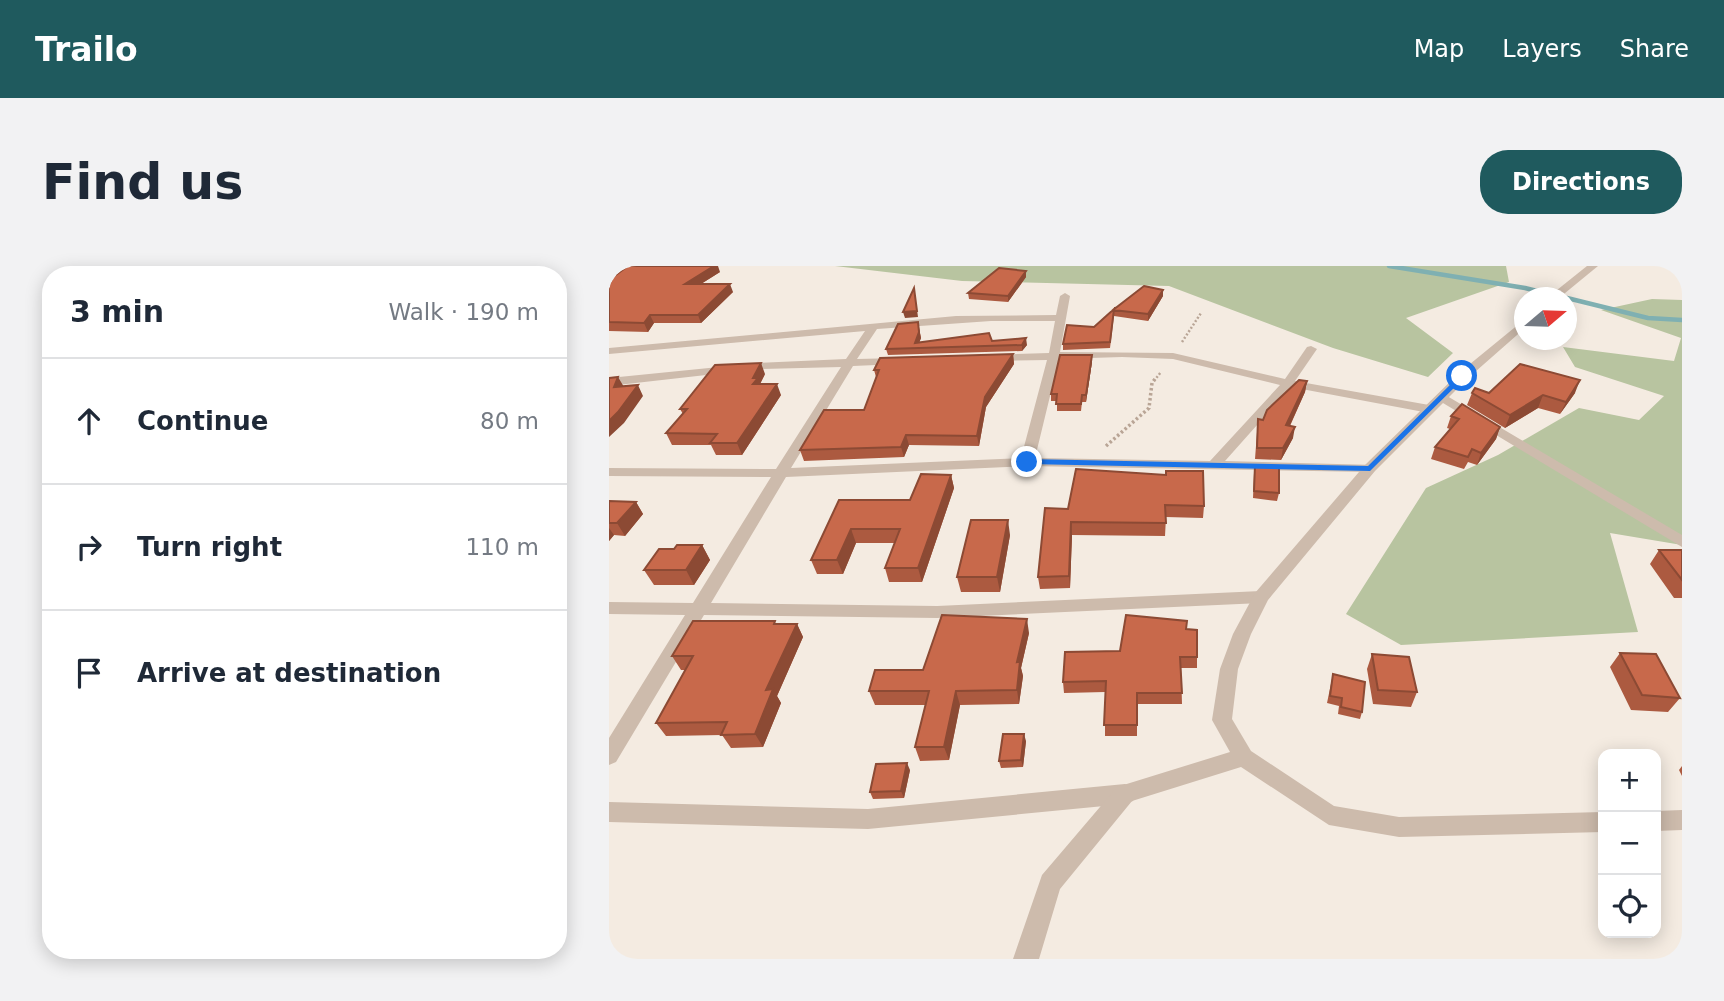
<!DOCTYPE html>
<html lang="en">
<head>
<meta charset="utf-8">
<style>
  body { margin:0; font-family:"DejaVu Sans",sans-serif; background:#f2f2f3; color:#1f2937 }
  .controls { position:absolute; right:21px; bottom:21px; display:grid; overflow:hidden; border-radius:14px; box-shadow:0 4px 18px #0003 }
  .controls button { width:63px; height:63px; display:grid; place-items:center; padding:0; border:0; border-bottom:2px solid #e0e1e3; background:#fff; color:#1f2937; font:35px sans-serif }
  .compass { position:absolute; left:905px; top:21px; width:63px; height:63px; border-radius:50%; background:#fff; box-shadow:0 4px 18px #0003; rotate:71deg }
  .stop { position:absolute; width:21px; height:21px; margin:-16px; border:5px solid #1a73e8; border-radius:50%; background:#fff }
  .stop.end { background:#1a73e8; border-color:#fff; box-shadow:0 2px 7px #0008 }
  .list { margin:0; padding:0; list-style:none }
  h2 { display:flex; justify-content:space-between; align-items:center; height:91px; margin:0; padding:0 28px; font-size:30px }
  h2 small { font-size:23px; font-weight:400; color:#747a83 }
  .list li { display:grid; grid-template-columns:46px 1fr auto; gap:21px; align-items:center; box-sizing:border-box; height:126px; padding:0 28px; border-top:2px solid #e0e1e3 }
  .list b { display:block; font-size:26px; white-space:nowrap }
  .list em { font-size:23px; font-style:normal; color:#747a83 }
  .icon { flex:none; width:38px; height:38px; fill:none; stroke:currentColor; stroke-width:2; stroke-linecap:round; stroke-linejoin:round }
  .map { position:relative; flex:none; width:1073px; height:693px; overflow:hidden; border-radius:28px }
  header { display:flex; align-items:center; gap:42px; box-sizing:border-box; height:98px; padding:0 35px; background:#1f5a5e; color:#fff }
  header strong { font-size:33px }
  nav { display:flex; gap:38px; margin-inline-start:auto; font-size:24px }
  .intro { display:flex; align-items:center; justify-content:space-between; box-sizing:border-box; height:168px; padding:0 42px }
  h1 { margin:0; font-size:49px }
  .button { padding:18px 32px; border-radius:28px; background:#1f5a5e; color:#fff; font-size:24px; font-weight:700 }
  main { display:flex; gap:42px; padding:0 42px }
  aside { flex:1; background:#fff; border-radius:28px; box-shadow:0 4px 18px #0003 }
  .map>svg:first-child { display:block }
  .green { fill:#b8c4a0 }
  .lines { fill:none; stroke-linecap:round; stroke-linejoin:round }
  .stream { stroke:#7fb0b2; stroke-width:4.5 }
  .path-far1 { stroke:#b9a596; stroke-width:2.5; stroke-dasharray:2 2; stroke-linecap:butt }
  .path { stroke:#b9a596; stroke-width:3.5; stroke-dasharray:2.5 2.5; stroke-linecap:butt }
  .minor { fill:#cdbbac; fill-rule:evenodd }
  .tertiary { fill:#cdbbac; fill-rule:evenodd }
  .wall { fill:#ac5a40 }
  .shaded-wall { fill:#8c4a34 }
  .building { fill:#c8694b; stroke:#8c4a34; stroke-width:2 }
  .route { fill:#1a73e8 }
</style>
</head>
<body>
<header>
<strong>Trailo</strong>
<nav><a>Map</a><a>Layers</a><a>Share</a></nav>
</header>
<div class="intro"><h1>Find us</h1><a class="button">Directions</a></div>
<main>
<aside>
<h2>3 min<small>Walk · 190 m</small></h2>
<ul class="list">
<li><svg class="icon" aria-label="ahead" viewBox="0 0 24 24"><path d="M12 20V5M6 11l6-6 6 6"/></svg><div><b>Continue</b></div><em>80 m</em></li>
<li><svg class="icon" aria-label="right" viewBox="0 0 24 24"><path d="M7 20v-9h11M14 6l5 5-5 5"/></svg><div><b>Turn right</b></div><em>110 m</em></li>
<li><svg class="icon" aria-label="arrive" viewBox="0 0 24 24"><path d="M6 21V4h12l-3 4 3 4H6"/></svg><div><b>Arrive at destination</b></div></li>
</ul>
</aside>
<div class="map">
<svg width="1073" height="693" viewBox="0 0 1073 693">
  <rect width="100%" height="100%" fill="#f4ebe1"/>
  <path class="green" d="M226 0H897L900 16 797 52 844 87 819 111 724 82 560 20 353 15Z
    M1043 33 1073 34V279L1001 267 1029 366 792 379 737 348 817 222 889 189 970 142 1030 154 1055 130 966 101 954 81 1065 95 1072 72 992 44Z"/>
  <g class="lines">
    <path class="stream" d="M780 0 916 22 956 32
      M958 32 1039 52 1073 54"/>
    <path class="path-far1" d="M573 76 592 47
      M545 115 552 106"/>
    <path class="path" d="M497 180 540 142 543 117 546 113"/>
    <path class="minor" d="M456 27 461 30 451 86 564 87 676 113 698 81 702 80 708 83 686 115 820 139 826 143 820 147 682 121 616 195 766 199V205L761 206 418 200 177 211 102 337 328 340 652 325 661 331 652 337 328 352 95 349 7 496 0 499V472L76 349 0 348V336L84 337 162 211 0 210V202L167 203 232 101 150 103 0 120V112L150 97 237 93 256 65 0 88V82L347 50 447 49 451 30ZM382 55H446L440 87 381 89 375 92 381 95 438 94 412 192 182 202 244 100 290 98 296 95 290 92 248 93 268 63ZM513 91 564 93 671 119 601 195 426 192 450 93Z
      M833 127 1073 269V281L829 134V128Z
      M516 518 524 521 527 528 524 535 516 538 259 563 0 556V536L259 543Z"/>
    <path class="tertiary" d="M978 0H989L950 32H938Z
      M916 53V62L858 113 766 205 659 334 642 368 629 403 623 453 642 485 725 540 790 551 994 546V566L790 571 720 559 632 501 523 535 451 623 430 693H404L433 609 508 521 621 486 603 454 611 403 624 368 646 327 756 199 850 107Z
      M1073 544V564L1047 565V545Z"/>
  </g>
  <path class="wall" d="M417 5V11L399 36 360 33 359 27Z
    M111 6 92 18 124 26 92 57H45L39 66 0 65V14Z
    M554 24V30L539 55 505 50 501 82 454 84V78L485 61 505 44Z
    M310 63 312 72 310 77 383 75 418 79 413 85 279 89 277 83Z
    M404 88 405 98 377 141 370 180 300 179 295 191 195 195 191 184 255 144 267 111 265 104Z
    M483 89V96L477 136H473L472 145H448V135H442V128Z
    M156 108 151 118 172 129 133 189H107L102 179H63L57 167 74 148 71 143Z
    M698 115 696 126 681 160 684 172 672 194 646 193 649 153 654 154Z
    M863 127H966L951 148 929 142 896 162 858 139Z
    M842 150 891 161 887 173 868 199 859 196 855 203 822 193 826 181 841 163 838 162Z
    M467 203 595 240 594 252 557 251 556 270 463 269 461 322 431 323 429 311 459 243Z
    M645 207 670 227 668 235 644 232Z
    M342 209 345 222 313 316H280L276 302 286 277H247L234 308H208L202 294 230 234H301Z
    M0 235 27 236 34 248 16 270 5 269 0 275Z
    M401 269 391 326H352L348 311Z
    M93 279 101 294 85 319H45L35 304Z
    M1050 284H1073V332H1065L1041 298Z
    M168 358H188L194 371 168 430 172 437 154 481 122 482 113 469 57 470 47 457 77 404H72L63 390Z
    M578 363 588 391V402H572L573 438H528V470H496V426L455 427 454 416 511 385Z
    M420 367 412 402 414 410 410 438 351 439 340 494 311 495 306 481 317 439H266L260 425 314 404Z
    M1011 387 1071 432 1059 446 1022 444 1001 401Z
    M763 388 808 426 802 441 764 438 758 403Z
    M724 408 753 446 751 453 729 448 730 440 718 437Z
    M417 475 414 501 392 502 390 495Z
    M1073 500V510L1070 504Z
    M301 504 295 532 264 533 261 526Z"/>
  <path class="shaded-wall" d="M0 0H13L0 11Z
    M105 0H109L111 6 79 26 76 18Z
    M417 5V11L399 36V30Z
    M121 18 124 26 92 57 89 49Z
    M305 22 309 51 296 52 294 46Z
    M554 24V30L539 55V48Z
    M41 49 45 57 39 66 35 57Z
    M309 56 312 72 308 82 306 77Z
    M417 72 418 79 413 85V79Z
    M404 88 405 98 377 141 370 180 368 170 376 131Z
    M483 89V96L477 136V129Z
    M152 97 156 108 151 118H144V112Z
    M9 111 15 121H5Z
    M971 114 966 127 951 148 957 136Z
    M698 115 696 126 676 170 677 159Z
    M168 118 172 129 133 189 128 177Z
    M29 119 34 130 15 157 0 171V155Z
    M934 129 929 142 896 162 901 149Z
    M686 161 684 172 672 194 674 182Z
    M891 161 887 173 868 199 872 187Z
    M297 169 300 179 295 191 292 181Z
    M342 209 345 222 313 316 309 302Z
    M27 236 34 248 16 270 8 257Z
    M399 254 401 269 391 326 388 311Z
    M462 256 463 269 461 322 460 310Z
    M0 262 5 269 0 275Z
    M242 263 247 277 234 308 228 294Z
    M93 279 101 294 85 319 77 304Z
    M418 353 420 367 412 402 414 410 410 438 408 424V396Z
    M188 358 194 371 168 430 172 437 154 481 146 468 157 424Z
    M347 425 351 439 340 494 335 481Z
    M415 468 417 475 414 501 412 494Z
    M298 497 301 504 295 532 292 525Z"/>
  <path class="building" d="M19 0H105L76 18H121L89 49H41L35 57 0 56V14Z
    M390 2 417 5 399 30 359 27Z
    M535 20 554 24 539 48 504 44Z
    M305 22 308 45 294 46Z
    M505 43 501 76 454 78 458 59 485 61Z
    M309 56 310 66 306 77 380 67 383 75 417 72 413 79 277 83 289 58Z
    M404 88 376 131 368 170 297 169 292 181 191 184 215 144H255L270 104H265L271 92Z
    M451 89H483L477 129H473L472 138H447L448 128H442Z
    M152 97 144 112H149L144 118H168L128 177H101L108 168 57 167 78 143H71L106 99Z
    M911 98 971 114 957 136 934 129 901 149 863 127 866 122 880 127Z
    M9 111 5 121 29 119 9 146 0 155V112Z
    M690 114 698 115 677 159 686 161 674 182H648L649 153 654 154 658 144Z
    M853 138 891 161 872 187 863 183 859 191 826 181 850 153 842 150Z
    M646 199 670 200V227L645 225Z
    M467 203 557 209V205H594L595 240 556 239 557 257 462 256 460 310 429 311 436 242 459 243Z
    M312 208 342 209 309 302H276L291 263H242L228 294H202L230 234H301Z
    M0 235 27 236 8 257H0Z
    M362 254H399L388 311H348Z
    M68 279H93L77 304H35L50 283H65Z
    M1050 284H1073V314Z
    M333 349 418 353 408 396 411 395 408 424 347 425 335 481H306L320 425H260L266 404H314Z
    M517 349 578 355 577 363 588 364V391H571L573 427H528V459H495L497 415 454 416 456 386 511 385Z
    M84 355H166L165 358H188L157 424 164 423 146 468 112 469 118 456 47 457 84 390H63Z
    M1011 387 1047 388 1071 432 1033 429Z
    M763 388 800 391 808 426 769 424Z
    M724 408 756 416 753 446 732 441 733 432 721 430Z
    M394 468H415L412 494 390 495Z
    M298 497 292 525 261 526 267 498Z"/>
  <path class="route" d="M851 109 857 110 761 205 418 198 414 196 418 193 759 200Z"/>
</svg>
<div class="controls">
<button>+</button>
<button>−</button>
<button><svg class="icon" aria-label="locate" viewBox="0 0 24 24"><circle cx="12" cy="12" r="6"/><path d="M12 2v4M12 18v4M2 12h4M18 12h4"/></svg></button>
</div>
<svg class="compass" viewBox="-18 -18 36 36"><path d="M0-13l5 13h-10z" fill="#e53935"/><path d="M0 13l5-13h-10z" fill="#747a83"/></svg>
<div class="stop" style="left:853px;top:110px"></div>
<div class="stop end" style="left:418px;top:196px"></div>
</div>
</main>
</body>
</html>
